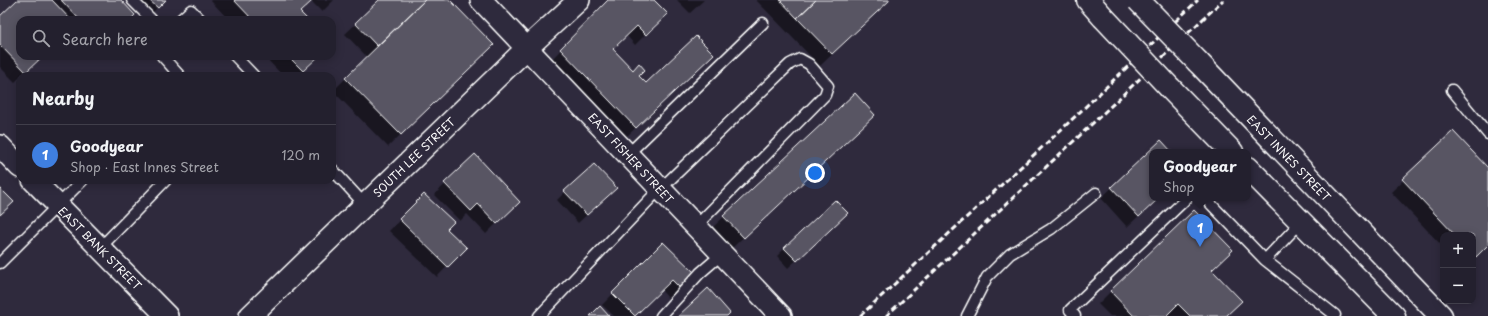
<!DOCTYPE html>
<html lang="en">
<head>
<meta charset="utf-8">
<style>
  body { margin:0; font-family:"Playpen Sans",sans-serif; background:#2b2836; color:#f1f3f6 }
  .controls { position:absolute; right:12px; bottom:12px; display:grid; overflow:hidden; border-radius:8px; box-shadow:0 2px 10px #0003 }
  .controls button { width:36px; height:36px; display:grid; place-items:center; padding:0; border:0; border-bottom:1px solid #403e4a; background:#23202e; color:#f1f3f6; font:20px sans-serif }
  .you { position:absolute; left:815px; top:173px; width:14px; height:14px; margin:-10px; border:3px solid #fff; border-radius:50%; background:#1a73e8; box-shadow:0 0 0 6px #1a73e833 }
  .badge { display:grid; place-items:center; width:26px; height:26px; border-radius:50%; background:#db2777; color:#fff; font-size:13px; font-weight:700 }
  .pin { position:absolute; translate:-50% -33px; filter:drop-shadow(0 1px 2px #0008) }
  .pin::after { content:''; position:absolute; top:21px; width:14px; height:12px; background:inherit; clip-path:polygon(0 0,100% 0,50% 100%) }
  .popup { position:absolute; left:1149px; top:149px; width:102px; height:52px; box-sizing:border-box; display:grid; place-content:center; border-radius:8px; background:#23202e; filter:drop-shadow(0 1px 3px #0005); font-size:13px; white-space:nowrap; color:#a3a3aa }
  .popup b { font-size:15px; color:#f1f3f6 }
  .popup::after { content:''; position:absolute; left:50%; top:100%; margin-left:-8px; border:8px solid transparent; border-top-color:#23202e }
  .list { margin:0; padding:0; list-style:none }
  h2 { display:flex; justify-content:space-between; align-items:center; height:52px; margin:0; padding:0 16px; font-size:17px }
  h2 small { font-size:13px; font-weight:400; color:#a3a3aa }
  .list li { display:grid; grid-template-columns:26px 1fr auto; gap:12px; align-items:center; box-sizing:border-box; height:60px; padding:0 16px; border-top:1px solid #403e4a }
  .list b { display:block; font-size:15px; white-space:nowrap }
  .list p { margin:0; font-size:13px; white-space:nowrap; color:#a3a3aa }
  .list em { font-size:13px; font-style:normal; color:#a3a3aa }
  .icon { flex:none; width:22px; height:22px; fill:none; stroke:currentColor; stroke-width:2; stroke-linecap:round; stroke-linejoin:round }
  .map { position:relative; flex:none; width:1488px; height:316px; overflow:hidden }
  .search { position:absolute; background:#23202e; box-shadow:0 2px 10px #0003; left:16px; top:16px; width:320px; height:44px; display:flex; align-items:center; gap:10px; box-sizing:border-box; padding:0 14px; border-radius:12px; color:#a3a3aa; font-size:15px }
  .panel { position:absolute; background:#23202e; box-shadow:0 2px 10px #0003; left:16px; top:72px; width:320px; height:112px; border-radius:12px }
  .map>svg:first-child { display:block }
  .shadow { fill:#0007 }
  .building { fill:#595564; stroke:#fff }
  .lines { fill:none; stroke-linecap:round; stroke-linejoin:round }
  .service-casing { stroke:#fff; stroke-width:13 }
  .minor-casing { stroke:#fff; stroke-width:24 }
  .primary-casing { stroke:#fff; stroke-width:25 }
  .service { stroke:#2f2a3d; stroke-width:10 }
  .minor { stroke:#2f2a3d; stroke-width:21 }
  .primary { stroke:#2f2a3d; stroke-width:22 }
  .rail { stroke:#fff; stroke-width:3; stroke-dasharray:6 3; stroke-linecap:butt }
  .primary-bridge-casing { stroke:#fff; stroke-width:25; stroke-linecap:butt }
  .primary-bridge { stroke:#2f2a3d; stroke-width:22 }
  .labels { text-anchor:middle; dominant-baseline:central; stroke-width:3; stroke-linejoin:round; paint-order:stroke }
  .street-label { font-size:11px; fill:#fff; stroke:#2f2a3d }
</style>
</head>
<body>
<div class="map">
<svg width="1488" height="316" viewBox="0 0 1488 316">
  <rect width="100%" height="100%" fill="#2f2a3d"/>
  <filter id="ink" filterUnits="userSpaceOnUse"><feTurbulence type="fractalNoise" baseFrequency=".025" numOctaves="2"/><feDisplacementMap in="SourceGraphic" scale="8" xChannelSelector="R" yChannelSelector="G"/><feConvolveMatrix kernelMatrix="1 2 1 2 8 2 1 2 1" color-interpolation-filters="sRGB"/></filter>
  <g filter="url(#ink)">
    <path class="shadow" d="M18 0H119L129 20H20V56H42L15 82 0 67V17Z
      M125 0H165L145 20Z
      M210 0H334L322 12 311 1 299 13 306 20H229Z
      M381 0H449L480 57 388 147 333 91 367 57 345 34Z
      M609 0H653L666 14 635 45 626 35 611 49 646 85 702 64 625 138 551 60Z
      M677 0H704L690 13Z
      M756 0H889L820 66Z
      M264 56H318L297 76H283Z
      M855 94 863 125 732 248 713 227Z
      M1453 133 1488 170V245L1473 259V235H1443V247L1391 192Z
      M1161 141 1171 152H1152V198H1158L1127 227 1101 198Z
      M475 155 508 212 486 234 467 214 460 221 434 195Z
      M565 192 607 196 578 223 557 200Z
      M424 195 445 229 465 248 437 277 389 231Z
      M838 221 788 268 777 256 785 248Z
      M663 243 693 273 668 298 661 290 635 316H614L602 305Z
      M1211 270 1225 316H1110L1098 304 1111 291Z"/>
    <path class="building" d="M17 0H52L71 20H20V56H43L26 72 0 45V16Z
      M61 0H121L135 15 130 20H80Z
      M149 0H166L158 8Z
      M234 0H311L312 1 300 12 308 20H253Z
      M379 0H425L377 46 355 23Z
      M425 0H450L494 45 401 135 345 78Z
      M608 0H654L668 14 646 35 637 26 613 49 633 70 639 63 645 70 639 76 646 83 696 36 714 54 636 128 560 49Z
      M780 0H816L797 18Z
      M816 0H890L832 54 797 18Z
      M288 56H319L303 71Z
      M855 93 875 115 744 238 723 216Z
      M1453 131 1488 168V245L1476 257 1473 253V235H1455L1402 179Z
      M1161 140 1172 152H1152V198H1159L1139 217 1111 187Z
      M475 154 520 202 497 224 478 204 471 211 444 183Z
      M594 164 617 188 587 215 564 191Z
      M0 188 14 202 0 215Z
      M424 194 454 222 447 229 467 248 448 267 399 219Z
      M835 200 848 213 797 261 784 248Z
      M1194 210 1233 250 1212 270 1242 301 1226 316H1190L1178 304 1166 316H1134L1110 291Z
      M663 242 695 273 680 288 672 280 635 316 612 293Z
      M708 288 730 313 727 316H678Z
      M600 306 609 316H590Z"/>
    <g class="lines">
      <defs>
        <path id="service" d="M132 0 152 20
          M180 20 191 10 201 20
          M162 56 180 76
          M235 56 254 76
          M1452 90 1488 134
          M628 154 763 23
          M332 169 365 205
          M1205 198 1265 260 1301 222
          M100 248 166 180
          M1265 260 1335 315
          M0 263 83 180
          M539 316 651 198 790 64 800 59 809 64 828 86 825 95 696 226
          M661 316 700 273 722 254
          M967 316 987 277 1010 254 1051 229 1096 193
          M1075 316 1070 310 1187 198"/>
        <path id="minor" d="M481 0 781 316
          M0 146 20 167
          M33 180 167 316
          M250 316 527 48 579 0"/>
        <path id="primary" d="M1088 0 1103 17
          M1198 62 1441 316
          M1170 88 1232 152
          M1248 168 1394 316"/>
      </defs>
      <use href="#service" class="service-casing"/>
      <use href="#minor" class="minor-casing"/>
      <use href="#primary" class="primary-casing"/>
      <use href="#service" class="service"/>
      <use href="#minor" class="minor"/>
      <use href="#primary" class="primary"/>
      <path class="rail" d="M860 316 1064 127 1198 0
        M886 316 1075 140 1223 0"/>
      <defs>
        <path id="primary-bridge" d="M1138 0 1198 62
          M1103 17 1170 88"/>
      </defs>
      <use href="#primary-bridge" class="primary-bridge-casing"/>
      <use href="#primary-bridge" class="primary-bridge"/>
    </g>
  </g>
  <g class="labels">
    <g class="street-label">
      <text transform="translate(414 157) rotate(-44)">SOUTH LEE STREET</text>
      <text transform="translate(631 158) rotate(47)">EAST FISHER STREET</text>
      <text transform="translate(1289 158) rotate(46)">EAST INNES STREET</text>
      <text transform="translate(100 248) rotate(45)">EAST BANK STREET</text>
    </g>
  </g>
</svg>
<div class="controls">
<button>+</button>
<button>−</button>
</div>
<div class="you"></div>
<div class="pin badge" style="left:1200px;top:247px;background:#3f7fe0">1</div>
<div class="popup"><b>Goodyear</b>Shop</div>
<div class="search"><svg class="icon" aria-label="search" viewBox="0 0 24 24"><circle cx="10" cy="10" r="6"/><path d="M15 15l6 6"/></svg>Search here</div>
<section class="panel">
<h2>Nearby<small></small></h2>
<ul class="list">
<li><span class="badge" style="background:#3f7fe0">1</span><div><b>Goodyear</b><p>Shop · East Innes Street</p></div><em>120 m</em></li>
</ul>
</section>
</div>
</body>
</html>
